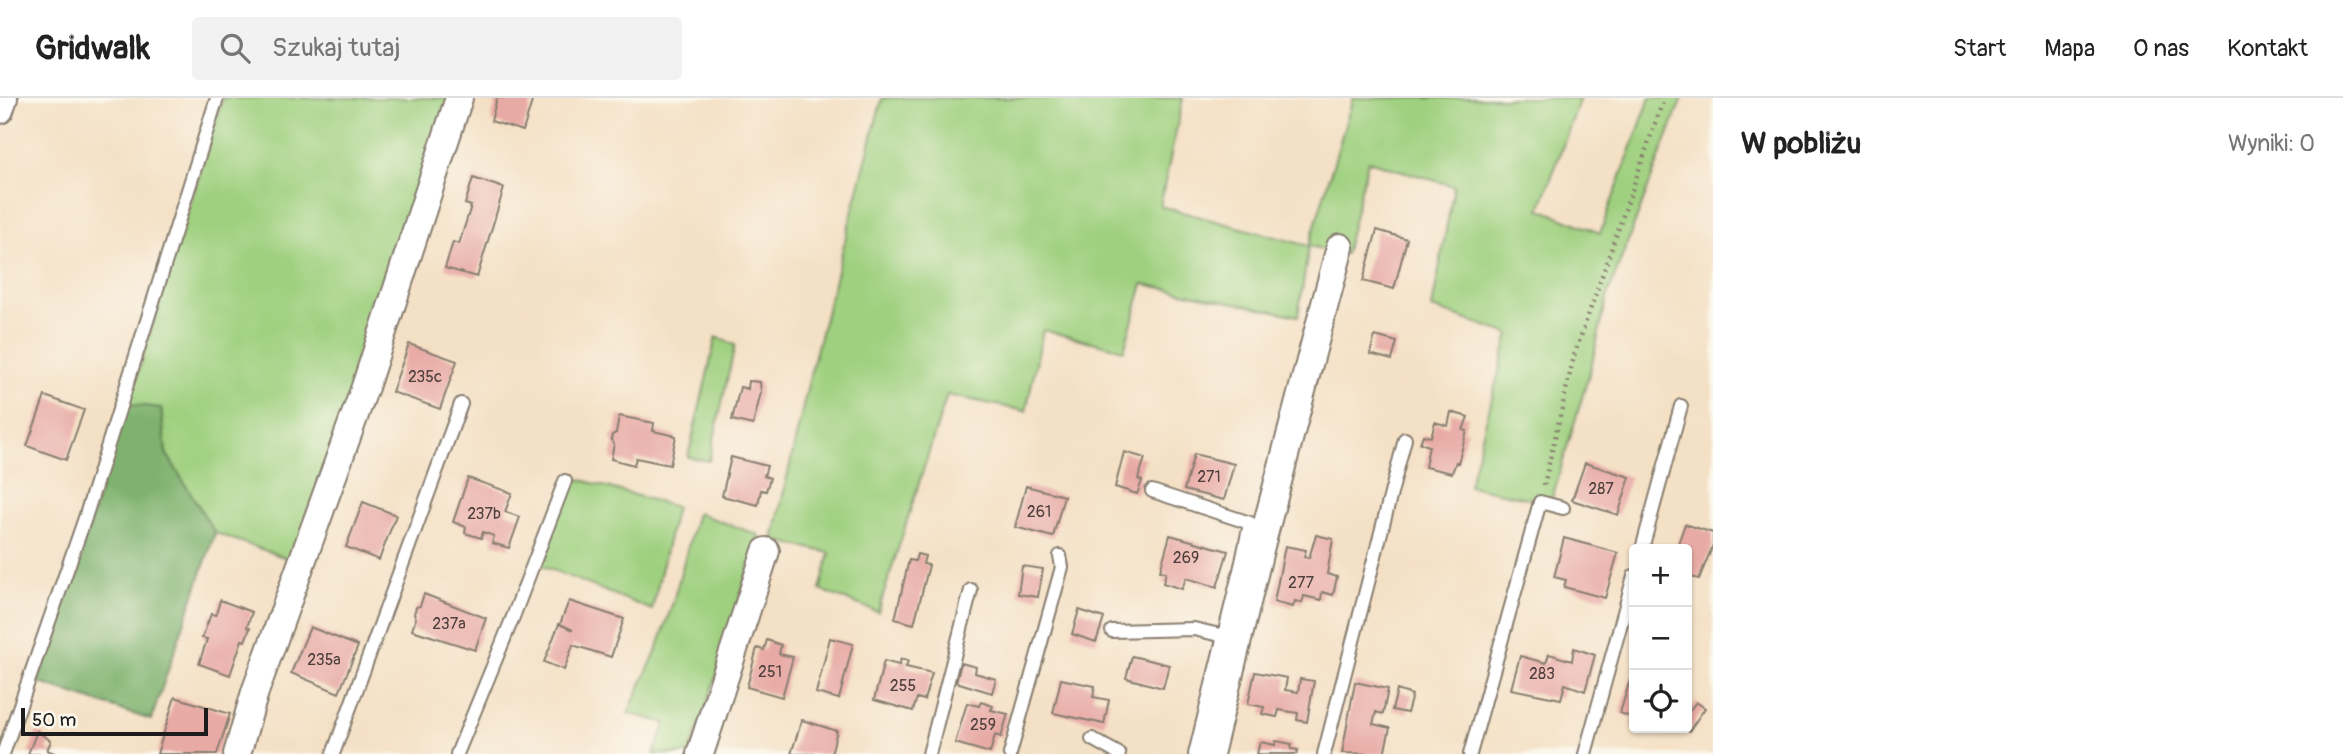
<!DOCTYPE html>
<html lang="pl">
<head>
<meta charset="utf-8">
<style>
  body { margin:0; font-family:Pangolin,sans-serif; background:#f2f2f2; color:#222 }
  .controls { position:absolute; right:21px; bottom:21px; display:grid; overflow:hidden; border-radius:7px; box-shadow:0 2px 5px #0004 }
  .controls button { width:63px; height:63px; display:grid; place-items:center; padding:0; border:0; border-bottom:2px solid #e0e0e0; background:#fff; color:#222; font:35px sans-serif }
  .scale { position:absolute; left:21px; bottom:18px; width:187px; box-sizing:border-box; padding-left:7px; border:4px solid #1c1c1c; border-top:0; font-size:19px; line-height:24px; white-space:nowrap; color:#1c1c1c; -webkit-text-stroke:5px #fbf7ec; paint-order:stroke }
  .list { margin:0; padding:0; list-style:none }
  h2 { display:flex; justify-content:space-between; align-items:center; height:91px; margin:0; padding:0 28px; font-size:30px }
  h2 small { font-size:23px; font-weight:400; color:#767676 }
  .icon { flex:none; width:38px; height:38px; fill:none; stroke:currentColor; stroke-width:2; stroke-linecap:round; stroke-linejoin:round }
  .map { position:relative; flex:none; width:1713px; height:656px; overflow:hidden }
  header { display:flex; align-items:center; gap:42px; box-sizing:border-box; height:98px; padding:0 35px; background:#fff; border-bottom:2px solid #e0e0e0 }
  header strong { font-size:33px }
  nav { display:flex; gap:38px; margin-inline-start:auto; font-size:24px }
  .search { width:490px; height:63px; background:#f2f2f2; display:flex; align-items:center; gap:18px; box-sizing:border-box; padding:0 24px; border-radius:7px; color:#767676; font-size:26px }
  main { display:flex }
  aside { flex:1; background:#fff }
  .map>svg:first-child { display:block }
  .green { fill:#9fd07f; stroke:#5e764e; stroke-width:2 }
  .forest { fill:#7fb26e; stroke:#4e6745; stroke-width:2 }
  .building { fill:#e8aaa5 }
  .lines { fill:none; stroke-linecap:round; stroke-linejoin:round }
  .lane-casing { stroke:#887e70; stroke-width:16 }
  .street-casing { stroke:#887e70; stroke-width:30 }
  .path { stroke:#887e70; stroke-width:4.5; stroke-dasharray:2 5; stroke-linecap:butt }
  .lane { stroke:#fff; stroke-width:12 }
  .street { stroke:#fff; stroke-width:26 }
  .labels { text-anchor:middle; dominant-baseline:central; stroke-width:5; stroke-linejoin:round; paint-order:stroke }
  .number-label { font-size:16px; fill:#4f403e }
</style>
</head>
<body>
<header>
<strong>Gridwalk</strong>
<div class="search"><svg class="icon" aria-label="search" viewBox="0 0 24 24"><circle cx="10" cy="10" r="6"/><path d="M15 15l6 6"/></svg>Szukaj tutaj</div>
<nav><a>Start</a><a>Mapa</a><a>O nas</a><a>Kontakt</a></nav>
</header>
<main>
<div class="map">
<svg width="1713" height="656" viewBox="0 0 1713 656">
  <rect width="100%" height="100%" fill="#fbf7ec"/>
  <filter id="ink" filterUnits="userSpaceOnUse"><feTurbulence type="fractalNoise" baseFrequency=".0143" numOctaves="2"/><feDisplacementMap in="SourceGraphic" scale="14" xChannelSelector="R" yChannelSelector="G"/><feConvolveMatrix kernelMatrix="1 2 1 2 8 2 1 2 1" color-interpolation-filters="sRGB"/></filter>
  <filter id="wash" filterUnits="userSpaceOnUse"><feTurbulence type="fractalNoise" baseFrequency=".00686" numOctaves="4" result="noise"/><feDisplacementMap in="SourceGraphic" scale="28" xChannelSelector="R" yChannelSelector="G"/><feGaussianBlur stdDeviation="1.57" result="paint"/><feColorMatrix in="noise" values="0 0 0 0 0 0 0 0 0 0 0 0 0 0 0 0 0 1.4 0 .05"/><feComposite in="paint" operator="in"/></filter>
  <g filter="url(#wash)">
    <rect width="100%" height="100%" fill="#f4e0c5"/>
    <path class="green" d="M223 0H450L295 463 215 435 166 355 161 311 128 306Z
      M882 0H1183L1160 108 1309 148 1353 0H1580L1540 111 1600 135 1650 0H1682L1608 196 1590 273 1552 400 1531 401 1469 388 1509 236 1432 210 1454 88 1368 63 1345 156 1309 148 1298 218 1143 186 1124 252 1043 232 1026 313 947 297 878 514 820 492 830 455 773 442 811 273Z
      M716 239 735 247 709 363 688 359Z
      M568 378 676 409 652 512 540 467Z
      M697 415 759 437 716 580 689 656H654L666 625 628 615 657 552 673 504Z"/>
    <path class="forest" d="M128 306 161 310 166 355 215 435 151 622 38 584Z"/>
    <g id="blocks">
      <path class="building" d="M497 0H533L523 33 491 23Z
        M473 80 504 90 477 179 445 170 453 144 459 146 471 108 465 106Z
        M1377 132 1407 141 1394 191 1363 183Z
        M1375 238 1397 244 1392 262 1370 256Z
        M409 246 457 263 440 311 392 294Z
        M749 283 760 284 761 294 753 327 732 322 740 289 748 291Z
        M45 298 84 312 66 362 27 348Z
        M1451 314 1468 319 1463 332 1467 333 1458 365 1456 364 1452 375 1425 369 1429 348 1420 345 1423 337 1431 339 1435 324 1448 328Z
        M619 318 654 325 653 333 676 338 670 367 636 360 634 367 611 361 614 346 611 342 612 337 616 335Z
        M1124 354 1145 360 1138 381 1142 383 1137 396 1115 389Z
        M1194 356 1234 366 1224 402 1184 392Z
        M731 359 767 368 764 378 770 380 766 393 761 392 758 407 722 398Z
        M1585 365 1630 379 1618 417 1572 402Z
        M468 380 512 395 505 414 520 419 509 450 492 445 494 438 483 434 481 440 465 435 466 429 453 424Z
        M1026 388 1064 398 1053 439 1015 429Z
        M363 404 396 417 379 462 346 449Z
        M1685 426 1713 435V447L1699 481 1687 478V451H1676Z
        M1170 437 1228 453 1217 489 1186 480 1182 491 1163 485 1166 474 1160 473Z
        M1316 437 1333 441 1327 476 1337 479 1333 497 1322 494 1321 502 1304 498 1302 505 1295 503 1293 509 1274 504 1285 448 1306 452 1304 459 1309 460Z
        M1564 440 1618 455 1605 500 1564 489 1566 482 1554 479Z
        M917 456 925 458 923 466 929 467 914 526 895 521 909 462 915 463Z
        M1022 468 1043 471 1038 499 1018 496Z
        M424 496 486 520 475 552 412 532 416 520 414 516 416 509 420 508Z
        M220 502 252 514 247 529 250 530 245 543 242 542 230 577 199 566 207 541 202 540 211 516 216 517Z
        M569 503 624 521 611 559 573 547 564 572 544 564 559 526 573 532 560 526Z
        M1079 512 1104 520 1096 544 1072 536Z
        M310 529 358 548 339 595 291 575Z
        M830 540 853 546 839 601 816 595Z
        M767 542 781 547 779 556 793 559 782 599 747 589 757 550 764 552Z
        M1574 550 1595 557 1585 593 1565 586 1561 601 1511 591 1520 558 1546 565 1549 556 1572 563Z
        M1132 558 1169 567 1163 590 1126 580Z
        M901 561 908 563 906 569 932 575 924 602 917 600 913 613 874 602 884 563 899 567Z
        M961 565 976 569 975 575 996 581 992 595 956 584Z
        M1255 574 1287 580 1285 592 1298 594 1300 581 1314 583 1307 624 1297 622 1298 615 1279 612 1277 619 1262 616 1264 609 1248 606Z
        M1061 581 1095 588 1093 599 1109 602 1104 626 1053 615Z
        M1630 582 1634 583V629L1631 628 1633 620 1620 615Z
        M1355 584 1388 591 1383 616 1376 614 1373 626 1390 630 1384 656 1342 655Z
        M1397 592 1412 597 1407 615 1392 612Z
        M175 599 230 616 217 656H157Z
        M981 604 993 608 991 612 1008 616 1001 639 995 637 990 655 955 645 967 605 979 608Z
        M1696 604 1705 610 1689 633 1687 632V616Z
        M802 622 837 633 831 656H791Z
        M37 633 51 643 47 652 57 656H28Z
        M1276 643 1292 646 1291 651 1298 652 1297 656H1257L1260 644 1275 647Z"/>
    </g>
  </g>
  <g filter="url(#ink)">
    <use href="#blocks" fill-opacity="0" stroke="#887e70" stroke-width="2"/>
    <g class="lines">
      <defs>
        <path id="lane" d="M1152 393 1250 425 1242 464 1195 656
          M1642 451 1681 308
          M1112 533 1194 531 1224 538
          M1092 641 1119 656
          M3 656 85 420 217 0
          M333 656 461 306
          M457 656 513 519 565 383
          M929 656 971 492
          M1010 656 1062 469 1060 458
          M1324 656 1405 341
          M1470 656 1540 404 1563 410
          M1585 656 1634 478"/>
        <path id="street" d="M0 12 4 0
          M237 656 255 594 365 289 459 0
          M700 656 766 453
          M1210 656 1261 448 1340 149"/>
      </defs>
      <use href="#lane" class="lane-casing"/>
      <use href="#street" class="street-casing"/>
      <path class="path" d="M1544 387 1574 258 1664 0"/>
      <use href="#lane" class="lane"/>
      <use href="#street" class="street"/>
    </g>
  </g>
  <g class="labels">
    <g class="number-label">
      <text x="425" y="279">235c</text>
      <text x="1209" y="379">271</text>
      <text x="1601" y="391">287</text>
      <text x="1039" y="414">261</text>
      <text x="484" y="416">237b</text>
      <text x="1186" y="460">269</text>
      <text x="1301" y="485">277</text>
      <text x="449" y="526">237a</text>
      <text x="324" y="562">235a</text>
      <text x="770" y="574">251</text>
      <text x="1542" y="576">283</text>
      <text x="903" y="588">255</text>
      <text x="983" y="627">259</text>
    </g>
  </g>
</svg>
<div class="controls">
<button>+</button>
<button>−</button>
<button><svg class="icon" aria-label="locate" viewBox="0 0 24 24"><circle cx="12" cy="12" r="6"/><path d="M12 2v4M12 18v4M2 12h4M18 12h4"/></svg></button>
</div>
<div class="scale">50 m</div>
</div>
<aside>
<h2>W pobliżu<small>Wyniki: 0</small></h2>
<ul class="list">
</ul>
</aside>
</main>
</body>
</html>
